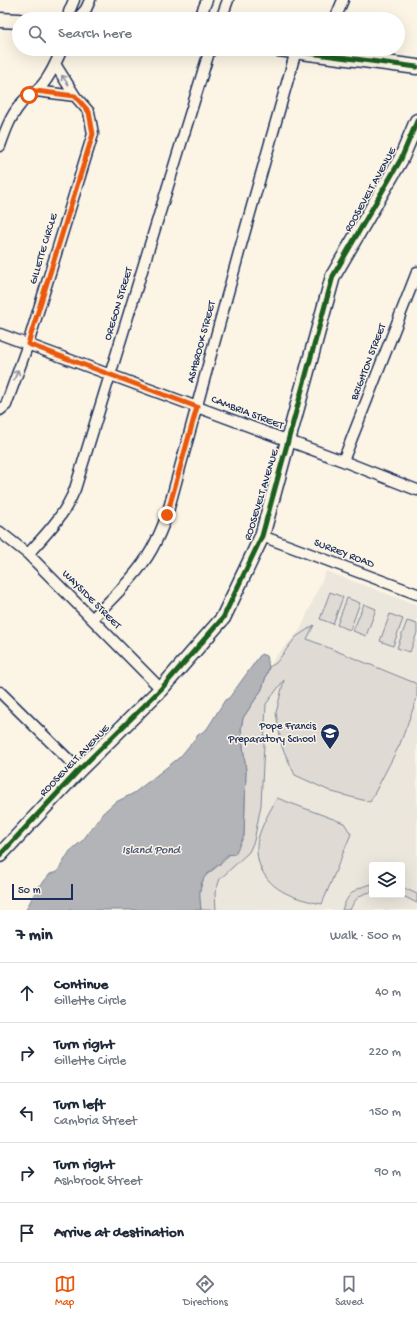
<!DOCTYPE html>
<html lang="en">
<head>
<meta charset="utf-8">
<style>
  body { margin:0; font-family:"Gochi Hand",sans-serif; background:#f6f6f7; color:#1f2937 }
  .controls { position:absolute; right:12px; bottom:12px; display:grid; overflow:hidden; border-radius:4px; box-shadow:0 4px 16px #0002 }
  .controls button { width:36px; height:36px; display:grid; place-items:center; padding:0; border:0; border-bottom:1px solid #e0e1e3; background:#fff; color:#1f2937; font:20px sans-serif }
  .scale { position:absolute; left:12px; bottom:10px; width:61px; box-sizing:border-box; padding-left:4px; border:2px solid #1b2f5e; border-top:0; font-size:11px; line-height:14px; white-space:nowrap; color:#1b2f5e; -webkit-text-stroke:3px #fcf5e5; paint-order:stroke }
  .stop { position:absolute; width:12px; height:12px; margin:-9px; border:3px solid #ea580c; border-radius:50%; background:#fff }
  .stop.end { background:#ea580c; border-color:#fff; box-shadow:0 1px 4px #0008 }
  .list { margin:0; padding:0; list-style:none }
  h2 { display:flex; justify-content:space-between; align-items:center; height:52px; margin:0; padding:0 16px; font-size:17px }
  h2 small { font-size:13px; font-weight:400; color:#747a83 }
  .list li { display:grid; grid-template-columns:26px 1fr auto; gap:12px; align-items:center; box-sizing:border-box; height:60px; padding:0 16px; border-top:1px solid #e0e1e3 }
  .list b { display:block; font-size:15px; white-space:nowrap }
  .list p { margin:0; font-size:13px; white-space:nowrap; color:#747a83 }
  .list em { font-size:13px; font-style:normal; color:#747a83 }
  .icon { flex:none; width:22px; height:22px; fill:none; stroke:currentColor; stroke-width:2; stroke-linecap:round; stroke-linejoin:round }
  .map { position:relative; flex:none; width:417px; height:910px; overflow:hidden }
  .search { position:absolute; background:#fff; box-shadow:0 4px 16px #0002; left:12px; right:12px; top:12px; height:44px; display:flex; align-items:center; gap:10px; box-sizing:border-box; padding:0 14px; border-radius:22px; color:#747a83; font-size:15px }
  .sheet { height:352px; background:#fff }
  nav { display:flex; justify-content:space-around; align-items:center; box-sizing:border-box; height:56px; border-top:1px solid #e0e1e3; background:#fff; font-size:11px; color:#747a83 }
  nav a { display:grid; justify-items:center; gap:2px }
  nav .on { color:#ea580c }
  .map>svg:first-child { display:block }
  .built { fill:#ece7dc; fill-rule:evenodd }
  .green { fill:#dfdbd4; stroke:#7d8599 }
  .water { fill:#b2b4b8; stroke:#767f94 }
  .lines { fill:none; stroke-linecap:round; stroke-linejoin:round }
  .street-casing { stroke:#1b2f5e; stroke-width:13 }
  .secondary-casing { stroke:#1b2f5e; stroke-width:17 }
  .street { stroke:#fcf5e5; stroke-width:10 }
  .secondary { stroke:#fcf5e5; stroke-width:14 }
  .cycleway-casing { stroke:#fcf5e5; stroke-width:8 }
  .cycleway { stroke:#1b5e20; stroke-width:5 }
  .oneway { stroke:#8c92a2 }
  .route { stroke:#ea580c; stroke-width:5 }
  .labels { text-anchor:middle; dominant-baseline:central; stroke-width:3; stroke-linejoin:round; paint-order:stroke }
  .street-label { font-size:11px; fill:#1b2f5e; stroke:#fcf5e5 }
  .poi-label { font-size:11px; fill:#1b2f5e; stroke:#fcf5e5; text-anchor:end }
  .water-label { font-size:12px; font-style:italic; fill:#485779; stroke:#fcf5e5 }
</style>
</head>
<body>
<div class="map">
<svg width="417" height="910" viewBox="0 0 417 910">
  <rect width="100%" height="100%" fill="#fcf5e5"/>
  <filter id="ink" filterUnits="userSpaceOnUse"><feTurbulence type="fractalNoise" baseFrequency=".025" numOctaves="2"/><feDisplacementMap in="SourceGraphic" scale="8" xChannelSelector="R" yChannelSelector="G"/><feConvolveMatrix kernelMatrix="1 2 1 2 8 2 1 2 1" color-interpolation-filters="sRGB"/></filter>
  <g filter="url(#ink)">
    <path class="built" d="M326 571 417 605V910H201L227 855 244 836 246 771 241 729 262 689 274 658 300 630ZM372 865H402V895H372Z"/>
    <path class="green" d="M330 592 343 597 333 624 320 619Z
      M347 598 360 603 350 630 337 625Z
      M364 604 376 609 366 636 353 631Z
      M390 614 403 619 393 646 380 641Z
      M407 621 417 624V633L410 652 397 648Z
      M314 625 307 639 415 683 417 686V698L400 744 370 802 332 792 295 775 282 747 276 713 284 680 266 704 261 805 254 841 249 852 220 879 215 893 216 910H201L199 893 204 877 224 861 244 836 246 771 241 729 243 718 262 689 269 667 276 663 296 637Z
      M277 798 344 823 351 834 322 904C297 899 270 892 260 866 257 858 256 848 258 839 262 824 270 811 277 798Z
      M372 884V892C360 893 354 900 350 910H342C348 893 355 888 372 884Z
      M402 887 417 894V903L401 895Z"/>
    <path class="water" d="M261 654 266 656 269 667 262 689 243 718 241 729 246 771 244 836 235 854 227 855C221 865 209 870 204 878 198 888 200 899 201 910H26L38 886 41 885 50 874 57 872 70 851 83 840 103 813 114 803 134 793 180 757 198 735 207 729 225 700 229 698Z"/>
    <g class="lines">
      <defs>
        <path id="street" d="M70 19 69 12 74 0
          M77 19 86 9 90 0
          M199 19 207 0
          M221 19 228 0
          M335 19 343 0
          M55 64 75 96
          M0 146C5 132 10 117 20 105 25 98 30 95 36 91 48 82 56 62 62 49
          M0 334 343 461 417 490
          M0 410 6 405 28 344 93 134 89 112 75 96 36 91
          M343 461 417 272
          M0 532 28 554 161 689
          M262 536 417 594
          M28 554C46 534 65 515 75 489L210 49
          M92 619C113 597 137 576 152 549 158 538 163 526 167 515L241 245 296 51
          M0 692 79 770"/>
        <path id="secondary" d="M0 20 19 21
          M278 49 417 67
          M0 855 79 770 161 689 223 618 262 536 333 276 401 159 417 121"/>
      </defs>
      <use href="#street" class="street-casing"/>
      <use href="#secondary" class="secondary-casing"/>
      <use href="#street" class="street"/>
      <use href="#secondary" class="secondary"/>
      <defs>
        <path id="cycleway" d="M278 49 417 67
          M0 855 79 770 161 689 223 618 262 536 333 276 401 159 417 121"/>
      </defs>
      <use href="#cycleway" class="cycleway-casing"/>
      <use href="#cycleway" class="cycleway"/>
    </g>
    <defs><path id="oneway-shaft" d="M-6 0H5M1.5-3L5.5 0L1.5 3" fill="none" stroke-width="1.6" stroke-linecap="round" stroke-linejoin="round"/></defs>
    <g class="oneway">
      <use href="#oneway-shaft" transform="translate(65 80) rotate(-125)"/>
      <use href="#oneway-shaft" transform="translate(16 375) rotate(-70)"/>
    </g>
  </g>
  <g class="lines" filter="url(#ink)">
    <path class="route" d="M29 95 36 91 75 96 89 112 93 134 28 344 197 407 167 515"/>
  </g>
  <defs>
    <symbol id="school-pin" viewBox="-11 -11 22 30"><path d="M0 17L-7.5 6A9.5 9.5 0 1 1 7.5 6Z" fill="#1b2f5e" stroke="#fcf5e5"/><path d="M0-5L7-2L0 1L-7-2ZM-4 1L0 2.5L4 1V4Q0 6-4 4Z" fill="#fff"/></symbol>
  </defs>
  <g fill-rule="evenodd">
    <use href="#school-pin" x="319" y="722" width="22" height="30"/>
  </g>
  <g class="labels">
    <g class="street-label">
      <text transform="translate(371 190) rotate(-61)">ROOSEVELT AVENUE</text>
      <text transform="translate(44 249) rotate(-73)">GILLETTE CIRCLE</text>
      <text transform="translate(119 304) rotate(-73)">OREGON STREET</text>
      <text transform="translate(202 342) rotate(-75)">ASHBROOK STREET</text>
      <text transform="translate(369 362) rotate(-69)">BRIGHTON STREET</text>
      <text transform="translate(247 413) rotate(21)">CAMBRIA STREET</text>
      <text transform="translate(262 495) rotate(-73)">ROOSEVELT AVENUE</text>
      <text transform="translate(344 554) rotate(21)">SURREY ROAD</text>
      <text transform="translate(91 600) rotate(45)">WAYSIDE STREET</text>
      <text transform="translate(75 761) rotate(-46)">ROOSEVELT AVENUE</text>
    </g>
    <g class="poi-label">
      <text x="316" y="727">Pope Francis<tspan x="316" dy="13">Preparatory School</tspan></text>
    </g>
    <g class="water-label">
      <text x="151" y="851">Island Pond</text>
    </g>
  </g>
</svg>
<div class="controls">
<button><svg class="icon" aria-label="layers" viewBox="0 0 24 24"><path d="M12 4l9 5-9 5-9-5zM3 14l9 5 9-5"/></svg></button>
</div>
<div class="scale">50 m</div>
<div class="stop" style="left:29px;top:95px"></div>
<div class="stop end" style="left:167px;top:515px"></div>
<div class="search"><svg class="icon" aria-label="search" viewBox="0 0 24 24"><circle cx="10" cy="10" r="6"/><path d="M15 15l6 6"/></svg>Search here</div>
</div>
<section class="sheet">
<h2>7 min<small>Walk · 500 m</small></h2>
<ul class="list">
<li><svg class="icon" aria-label="ahead" viewBox="0 0 24 24"><path d="M12 20V5M6 11l6-6 6 6"/></svg><div><b>Continue</b><p>Gillette Circle</p></div><em>40 m</em></li>
<li><svg class="icon" aria-label="right" viewBox="0 0 24 24"><path d="M7 20v-9h11M14 6l5 5-5 5"/></svg><div><b>Turn right</b><p>Gillette Circle</p></div><em>220 m</em></li>
<li><svg class="icon" aria-label="left" viewBox="0 0 24 24"><path d="M17 20v-9H6M10 6l-5 5 5 5"/></svg><div><b>Turn left</b><p>Cambria Street</p></div><em>150 m</em></li>
<li><svg class="icon" aria-label="right" viewBox="0 0 24 24"><path d="M7 20v-9h11M14 6l5 5-5 5"/></svg><div><b>Turn right</b><p>Ashbrook Street</p></div><em>90 m</em></li>
<li><svg class="icon" aria-label="arrive" viewBox="0 0 24 24"><path d="M6 21V4h12l-3 4 3 4H6"/></svg><div><b>Arrive at destination</b></div></li>
</ul>
</section>
<nav>
<a class="on"><svg class="icon" aria-label="map" viewBox="0 0 24 24"><path d="M3 6l6-2 6 2 6-2v14l-6 2-6-2-6 2zM9 4v14M15 6v14"/></svg>Map</a>
<a><svg class="icon" aria-label="directions" viewBox="0 0 24 24"><path d="M12 3l9 9-9 9-9-9zM9 14v-3h6M13 9l2 2-2 2"/></svg>Directions</a>
<a><svg class="icon" aria-label="saved" viewBox="0 0 24 24"><path d="M7 4h10v16l-5-4-5 4z"/></svg>Saved</a>
</nav>
</body>
</html>
